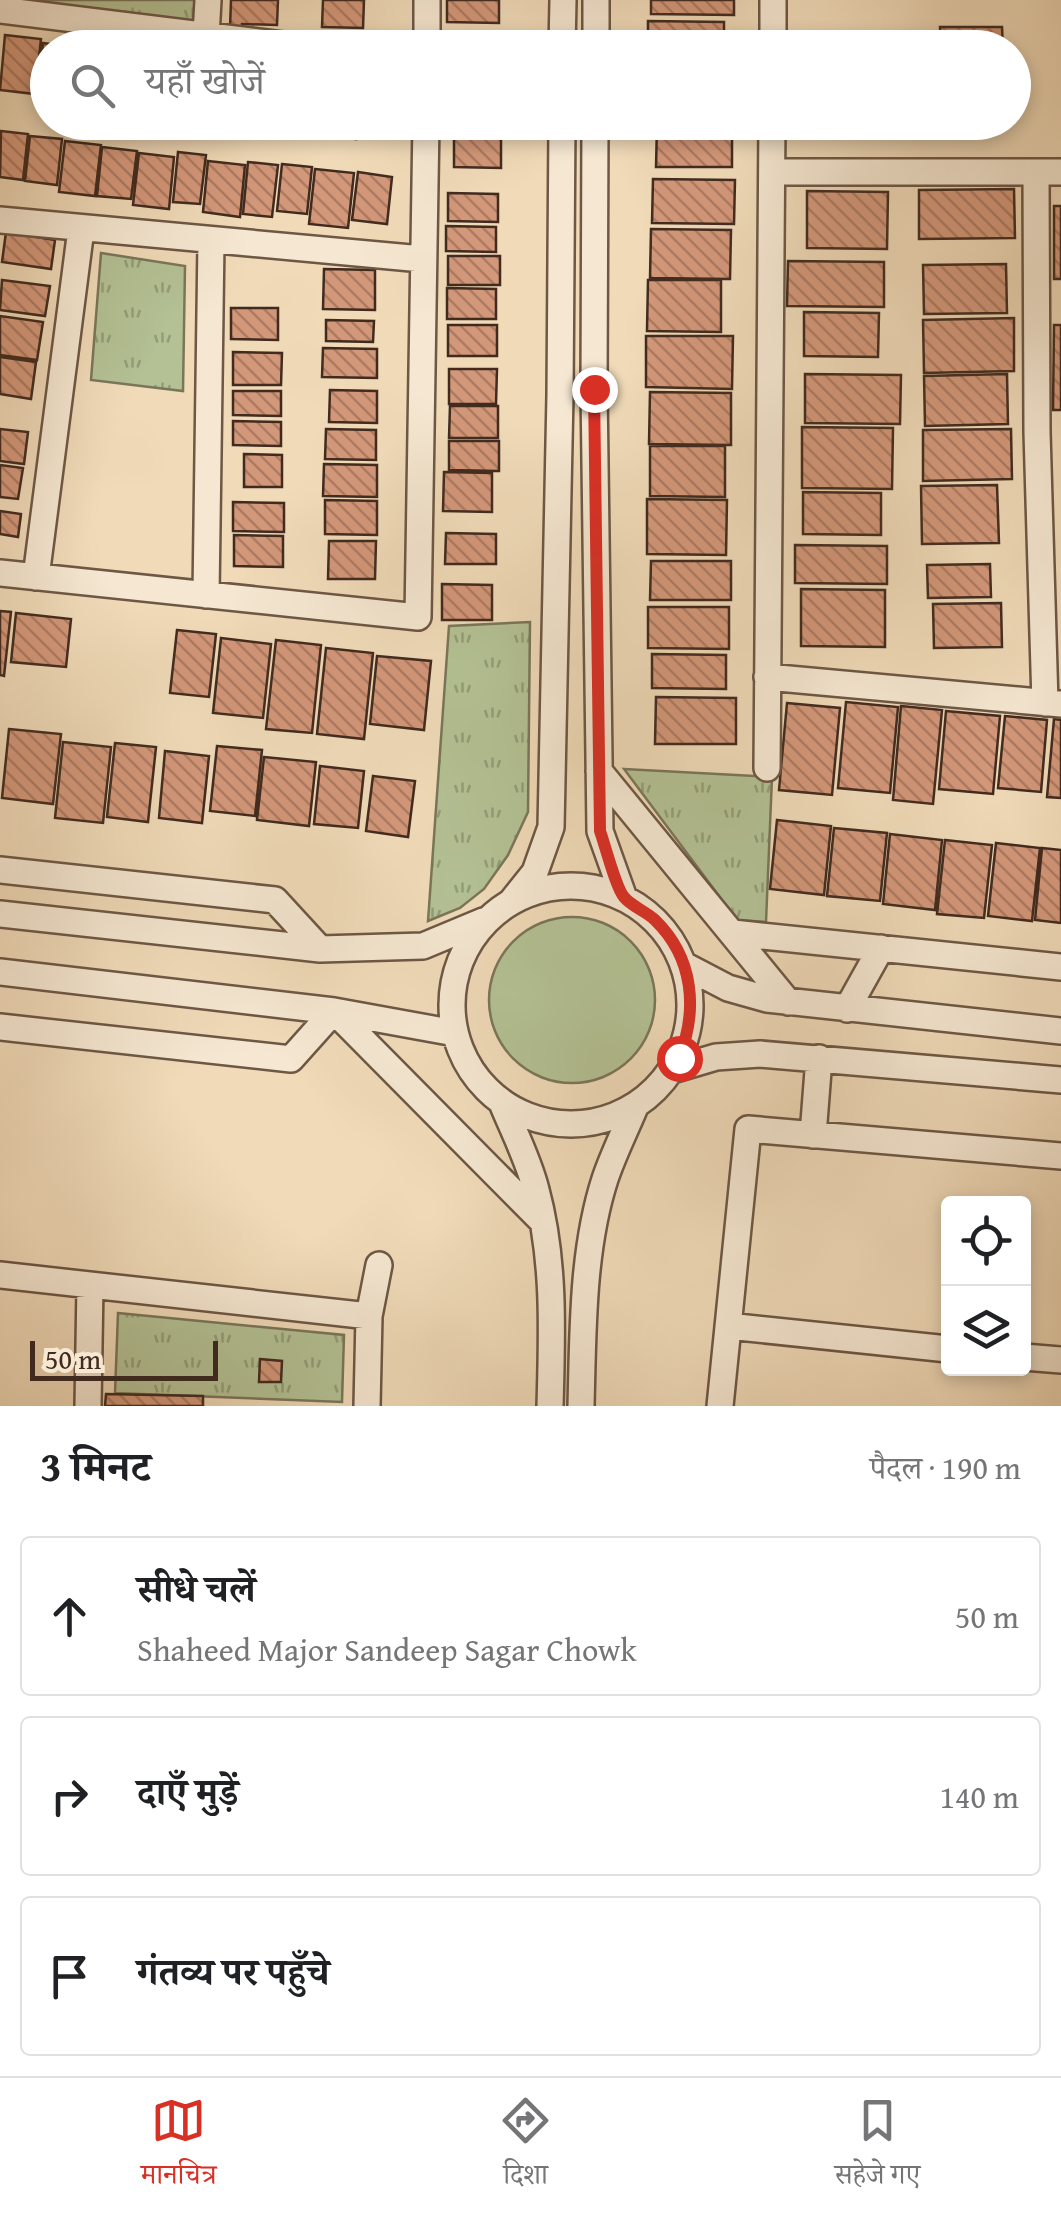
<!DOCTYPE html>
<html lang="hi">
<head>
<meta charset="utf-8">
<style>
  body { margin:0; font-family:"Gentium Book Plus","Noto Serif Devanagari",serif; background:#f2f2f2; color:#202124 }
  .controls { position:absolute; right:30px; bottom:30px; display:grid; overflow:hidden; border-radius:10px; box-shadow:0 5px 15px #0003 }
  .controls button { width:90px; height:90px; display:grid; place-items:center; padding:0; border:0; border-bottom:2px solid #e0e0e0; background:#fff; color:#202124; font:50px sans-serif }
  .scale { position:absolute; left:30px; bottom:25px; width:188px; box-sizing:border-box; padding-left:10px; border:5px solid #412b1f; border-top:0; font-size:28px; line-height:35px; white-space:nowrap; color:#412b1f; -webkit-text-stroke:8px #f5e7d1; paint-order:stroke }
  .stop { position:absolute; width:30px; height:30px; margin:-22px; border:8px solid #d93025; border-radius:50%; background:#fff }
  .stop.end { background:#d93025; border-color:#fff; box-shadow:0 2px 10px #0008 }
  .list { margin:0; padding:0; list-style:none }
  h2 { display:flex; justify-content:space-between; align-items:center; height:130px; margin:0; padding:0 40px; font-size:42px }
  h2 small { font-size:32px; font-weight:400; color:#757577 }
  .list li { display:grid; grid-template-columns:65px 1fr auto; gap:30px; align-items:center; box-sizing:border-box; height:160px; margin:0 20px 20px; padding:0 20px; border:2px solid #e0e0e0; border-radius:10px }
  .list b { display:block; font-size:38px; white-space:nowrap }
  .list p { margin:0; font-size:32px; white-space:nowrap; color:#757577 }
  .list em { font-size:32px; font-style:normal; color:#757577 }
  .icon { flex:none; width:55px; height:55px; fill:none; stroke:currentColor; stroke-width:2; stroke-linecap:round; stroke-linejoin:round }
  .map { position:relative; flex:none; width:1061px; height:1406px; overflow:hidden }
  .search { position:absolute; background:#fff; box-shadow:0 5px 15px #0003; left:30px; right:30px; top:30px; height:110px; display:flex; align-items:center; gap:25px; box-sizing:border-box; padding:0 35px; border-radius:55px; color:#757577; font-size:38px }
  .sheet { height:670px; background:#fff }
  nav { display:flex; justify-content:space-around; align-items:center; box-sizing:border-box; height:140px; border-top:2px solid #e0e0e0; background:#fff; font-size:28px; color:#757577 }
  nav a { display:grid; justify-items:center; gap:5px }
  nav .on { color:#d93025 }
  .map>svg:first-child { display:block }
  .grass { fill:url(#grass-tufts); stroke:#7a765a; stroke-width:2.5 }
  .garden { fill:#b3c194; stroke:#7a765a; stroke-width:2.5 }
  .building { fill:url(#building-back-hatch); stroke:#412b1f; stroke-width:2.5 }
  .lines { fill:none; stroke-linecap:round; stroke-linejoin:round }
  .minor-casing { stroke:#6d5745; stroke-width:30 }
  .minor { stroke:#f5e7d1; stroke-width:25 }
  .route { stroke:#d93025; stroke-width:12 }
</style>
</head>
<body>
<div class="map">
<svg width="1061" height="1406" viewBox="0 0 1061 1406">
  <defs>
    <pattern id="grass-tufts" width="24" height="20" patternUnits="userSpaceOnUse" patternTransform="scale(2.5)"><rect width="24" height="20" fill="#b3c194"/><path d="M3 7l-1-3M5 7V3M7 7l1-3M15 17l-1-3M17 17v-4M19 17l1-3" fill="none" stroke="#939d78"/></pattern>
    <pattern id="building-back-hatch" width="6" height="6" patternUnits="userSpaceOnUse" patternTransform="scale(2.5)"><rect width="6" height="6" fill="#d39779"/><path d="M-1 5l2 2M0 0l6 6M5-1l2 2" fill="none" stroke="#ad7b63"/></pattern>
  </defs>
  <rect width="100%" height="100%" fill="#f0dab8"/>
  <filter id="stains"><feTurbulence type="fractalNoise" baseFrequency=".002" numOctaves="4"/><feColorMatrix values="0 0 0 0 .2 0 0 0 0 .09 0 0 0 0 .02 0 0 0 .5 -.17"/></filter>
  <radialGradient id="worn" r=".72"><stop offset=".6" stop-color="#630" stop-opacity="0"/><stop offset="1" stop-color="#630" stop-opacity=".3"/></radialGradient>
  <path class="grass" d="M0 0H198L197 24Z
    M101 253 185 266 183 391 91 380Z
    M530 622 528 812 508 855 484 889 460 908 428 921 449 626Z
    M624 769 772 777 766 922 737 920Z
    M118 1313 344 1335 342 1402 115 1393Z"/>
  <path class="garden" d="M489 1000a83 83 0 1 1 166 0a83 83 0 1 1-166 0Z"/>
  <path class="building" d="M231 0H278L277 25 242 24V28H230Z
    M323 0H364L363 28 322 27Z
    M447 0H499V23L447 22Z
    M651 0H734V15L651 14Z
    M648 21 724 22V48H648Z
    M940 27H1002L1003 48H941Z
    M5 35 41 39 35 94 0 90Z
    M865 40H918V48H865Z
    M43 43 73 47 48 48V90L38 89Z
    M292 122H322L320 134 291 131Z
    M325 122H358L356 139 324 135Z
    M361 122H398L397 137 359 133Z
    M657 125 732 126V167H656Z
    M1 131 28 134 23 180 0 177Z
    M454 131H501V168L454 167Z
    M30 136 62 139 57 185 25 181Z
    M65 141 101 145 95 196 59 192Z
    M102 147 137 151 131 199 97 196Z
    M178 152 206 155 200 204 173 202Z
    M139 153 174 157 169 209 133 205Z
    M208 161 245 165 240 217 203 212Z
    M248 162 278 165 272 217 243 214Z
    M282 164 312 167 307 214 277 211Z
    M315 169 354 173 348 228 309 224Z
    M358 172 392 177 387 224 352 220Z
    M653 179 735 180 734 224 652 223Z
    M1014 189 1015 238 919 239V190Z
    M807 191 888 192 887 249 807 248Z
    M448 193 498 194V222L448 221Z
    M1054 206H1061V279H1054Z
    M446 226 496 227V252L446 251Z
    M651 229 731 230 730 279 650 278Z
    M6 232 55 240 51 269 2 262Z
    M448 256H500V285H448Z
    M788 261 884 262V307L787 306Z
    M1006 264 1007 313 924 314 923 265Z
    M324 269 375 270V310L323 309Z
    M2 280 50 286 45 316 0 310Z
    M648 280H721V332L647 331Z
    M447 288 496 289V319H447Z
    M231 308H278V340L231 339Z
    M804 312 879 313 878 357 804 356Z
    M0 316 43 322 37 360 0 355Z
    M1014 318V371L924 373 923 320Z
    M326 320 374 321 373 342 326 341Z
    M448 325H497V356H448Z
    M1054 325H1061V410H1053Z
    M646 336H733L732 389 646 387Z
    M323 348 377 349V378L322 377Z
    M233 352 282 353 281 385H233Z
    M0 357 36 362 31 399 0 394Z
    M449 369H497L496 404H449Z
    M805 374 901 375 900 424 805 423Z
    M1007 374 1008 424 925 426 924 376Z
    M330 390 377 391V423L329 422Z
    M233 391H281V416L233 415Z
    M650 392 731 393V445L649 444Z
    M450 406H498V438H449Z
    M233 421 281 422V446L233 445Z
    M802 427 893 428 892 489 802 488Z
    M0 429 28 432 24 464 0 461Z
    M326 429 376 430V460L325 459Z
    M1011 429 1012 479 923 481V430Z
    M449 441H499V471L449 470Z
    M650 446H725V497L650 496Z
    M244 454 282 455V487H244Z
    M324 464 377 465V497L323 496Z
    M0 465 23 468 18 499 0 497Z
    M444 472 492 473V512L443 511Z
    M997 485 999 543 922 544 921 486Z
    M803 492 881 493V535L803 534Z
    M647 499 727 500 726 555 647 554Z
    M325 500 377 501V535L325 534Z
    M233 502 284 503V532L233 531Z
    M0 511 21 514 18 537 0 534Z
    M446 533 496 534V564H445Z
    M234 535 283 536V567L234 566Z
    M329 541H376L375 579H328Z
    M795 545 887 546V584L795 583Z
    M651 561H731V600H650Z
    M990 564 991 597 928 598 927 565Z
    M442 584 492 585V620H442Z
    M801 589 885 590V647L801 646Z
    M1001 603 1002 647 934 648 933 604Z
    M648 607H729V649L648 648Z
    M0 611 11 612 4 676 0 675Z
    M16 613 71 619 66 667 11 662Z
    M177 630 216 634 209 697 170 693Z
    M221 638 271 644 263 718 213 713Z
    M276 640 321 645 312 733 266 729Z
    M326 648 373 653 364 739 317 734Z
    M652 654 726 655V689L652 688Z
    M377 656 431 661 424 730 370 724Z
    M656 697 736 698V744H655Z
    M846 702 898 707 890 793 838 788Z
    M787 703 840 708 832 795 779 790Z
    M901 706 942 710 933 804 893 800Z
    M946 711 1000 716 993 794 939 789Z
    M1005 716 1047 720 1041 792 998 788Z
    M1054 719 1061 720V798L1047 797Z
    M9 729 61 734 53 804 2 798Z
    M63 742 111 747 103 823 55 818Z
    M115 743 156 747 148 822 107 817Z
    M217 746 262 750 255 816 210 811Z
    M165 751 209 756 202 823 159 818Z
    M264 757 316 762 309 826 257 820Z
    M320 766 364 771 358 828 314 824Z
    M373 776 415 781 408 837 366 831Z
    M777 820 831 826 824 895 770 889Z
    M834 828 887 833 880 901 827 896Z
    M890 834 942 840 935 910 883 904Z
    M945 840 992 845 984 918 937 914Z
    M996 843 1040 848 1032 921 988 916Z
    M1042 848 1061 850V923L1035 920Z
    M260 1359 282 1361 281 1382H259Z
    M106 1394 203 1396V1406H105Z"/>
  <g class="lines">
    <defs>
      <path id="minor" d="M427 0V48
        M0 10 307 48
        M206 36 208 0
        M562 48 563 0
        M596 48V0
        M773 48V0
        M595 122 594 389 600 831 624 898
        M772 172H1061
        M1036 172 1037 432 1045 703
        M0 220 422 259
        M0 573 418 617 426 122
        M36 577 81 229
        M206 595 211 241
        M767 677 1061 704
        M767 768 772 122
        M599 771 788 1002
        M0 870 275 900 320 949
        M452 1005a119 119 0 1 1 238 0a119 119 0 1 1-238 0Z
        M511 902 535 872 551 827 560 395 562 122
        M0 914 320 949 423 946 483 921
        M733 933 1061 967
        M684 965 728 988 767 999 1061 1031
        M0 972 334 1011 455 1033
        M847 1009 881 948
        M334 1011 542 1221
        M0 1027 291 1059 334 1011
        M672 1070 716 1057 760 1054 1061 1080
        M502 1103C514 1132 529 1161 536 1190 555 1260 552 1334 550 1406
        M813 1135 819 1058
        M0 1275 369 1316
        M728 1326 948 1349
        M1024 1357 1061 1360
        M88 1406 90 1285
        M367 1406 369 1316 379 1265
        M581 1406C583 1332 582 1250 605 1179 613 1155 625 1131 635 1107
        M720 1406 748 1129 1061 1156"/>
    </defs>
    <use href="#minor" class="minor-casing"/>
    <use href="#minor" class="minor"/>
  </g>
  <g class="lines">
    <path class="route" d="M594 389 600 831C605 845 616 888 624 897 631 906 647 912 655 920 694 958 698 1010 679 1058"/>
  </g>
  <rect width="100%" height="100%" filter="url(#stains)"/>
  <rect width="100%" height="100%" fill="url(#worn)"/>
</svg>
<div class="controls">
<button><svg class="icon" aria-label="locate" viewBox="0 0 24 24"><circle cx="12" cy="12" r="6"/><path d="M12 2v4M12 18v4M2 12h4M18 12h4"/></svg></button>
<button><svg class="icon" aria-label="layers" viewBox="0 0 24 24"><path d="M12 4l9 5-9 5-9-5zM3 14l9 5 9-5"/></svg></button>
</div>
<div class="scale">50 m</div>
<div class="stop" style="left:679px;top:1058px"></div>
<div class="stop end" style="left:594px;top:389px"></div>
<div class="search"><svg class="icon" aria-label="search" viewBox="0 0 24 24"><circle cx="10" cy="10" r="6"/><path d="M15 15l6 6"/></svg>यहाँ खोजें</div>
</div>
<section class="sheet">
<h2>3 मिनट<small>पैदल · 190 m</small></h2>
<ul class="list">
<li><svg class="icon" aria-label="ahead" viewBox="0 0 24 24"><path d="M12 20V5M6 11l6-6 6 6"/></svg><div><b>सीधे चलें</b><p>Shaheed Major Sandeep Sagar Chowk</p></div><em>50 m</em></li>
<li><svg class="icon" aria-label="right" viewBox="0 0 24 24"><path d="M7 20v-9h11M14 6l5 5-5 5"/></svg><div><b>दाएँ मुड़ें</b></div><em>140 m</em></li>
<li><svg class="icon" aria-label="arrive" viewBox="0 0 24 24"><path d="M6 21V4h12l-3 4 3 4H6"/></svg><div><b>गंतव्य पर पहुँचे</b></div></li>
</ul>
</section>
<nav>
<a class="on"><svg class="icon" aria-label="map" viewBox="0 0 24 24"><path d="M3 6l6-2 6 2 6-2v14l-6 2-6-2-6 2zM9 4v14M15 6v14"/></svg>मानचित्र</a>
<a><svg class="icon" aria-label="directions" viewBox="0 0 24 24"><path d="M12 3l9 9-9 9-9-9zM9 14v-3h6M13 9l2 2-2 2"/></svg>दिशा</a>
<a><svg class="icon" aria-label="saved" viewBox="0 0 24 24"><path d="M7 4h10v16l-5-4-5 4z"/></svg>सहेजे गए</a>
</nav>
</body>
</html>
